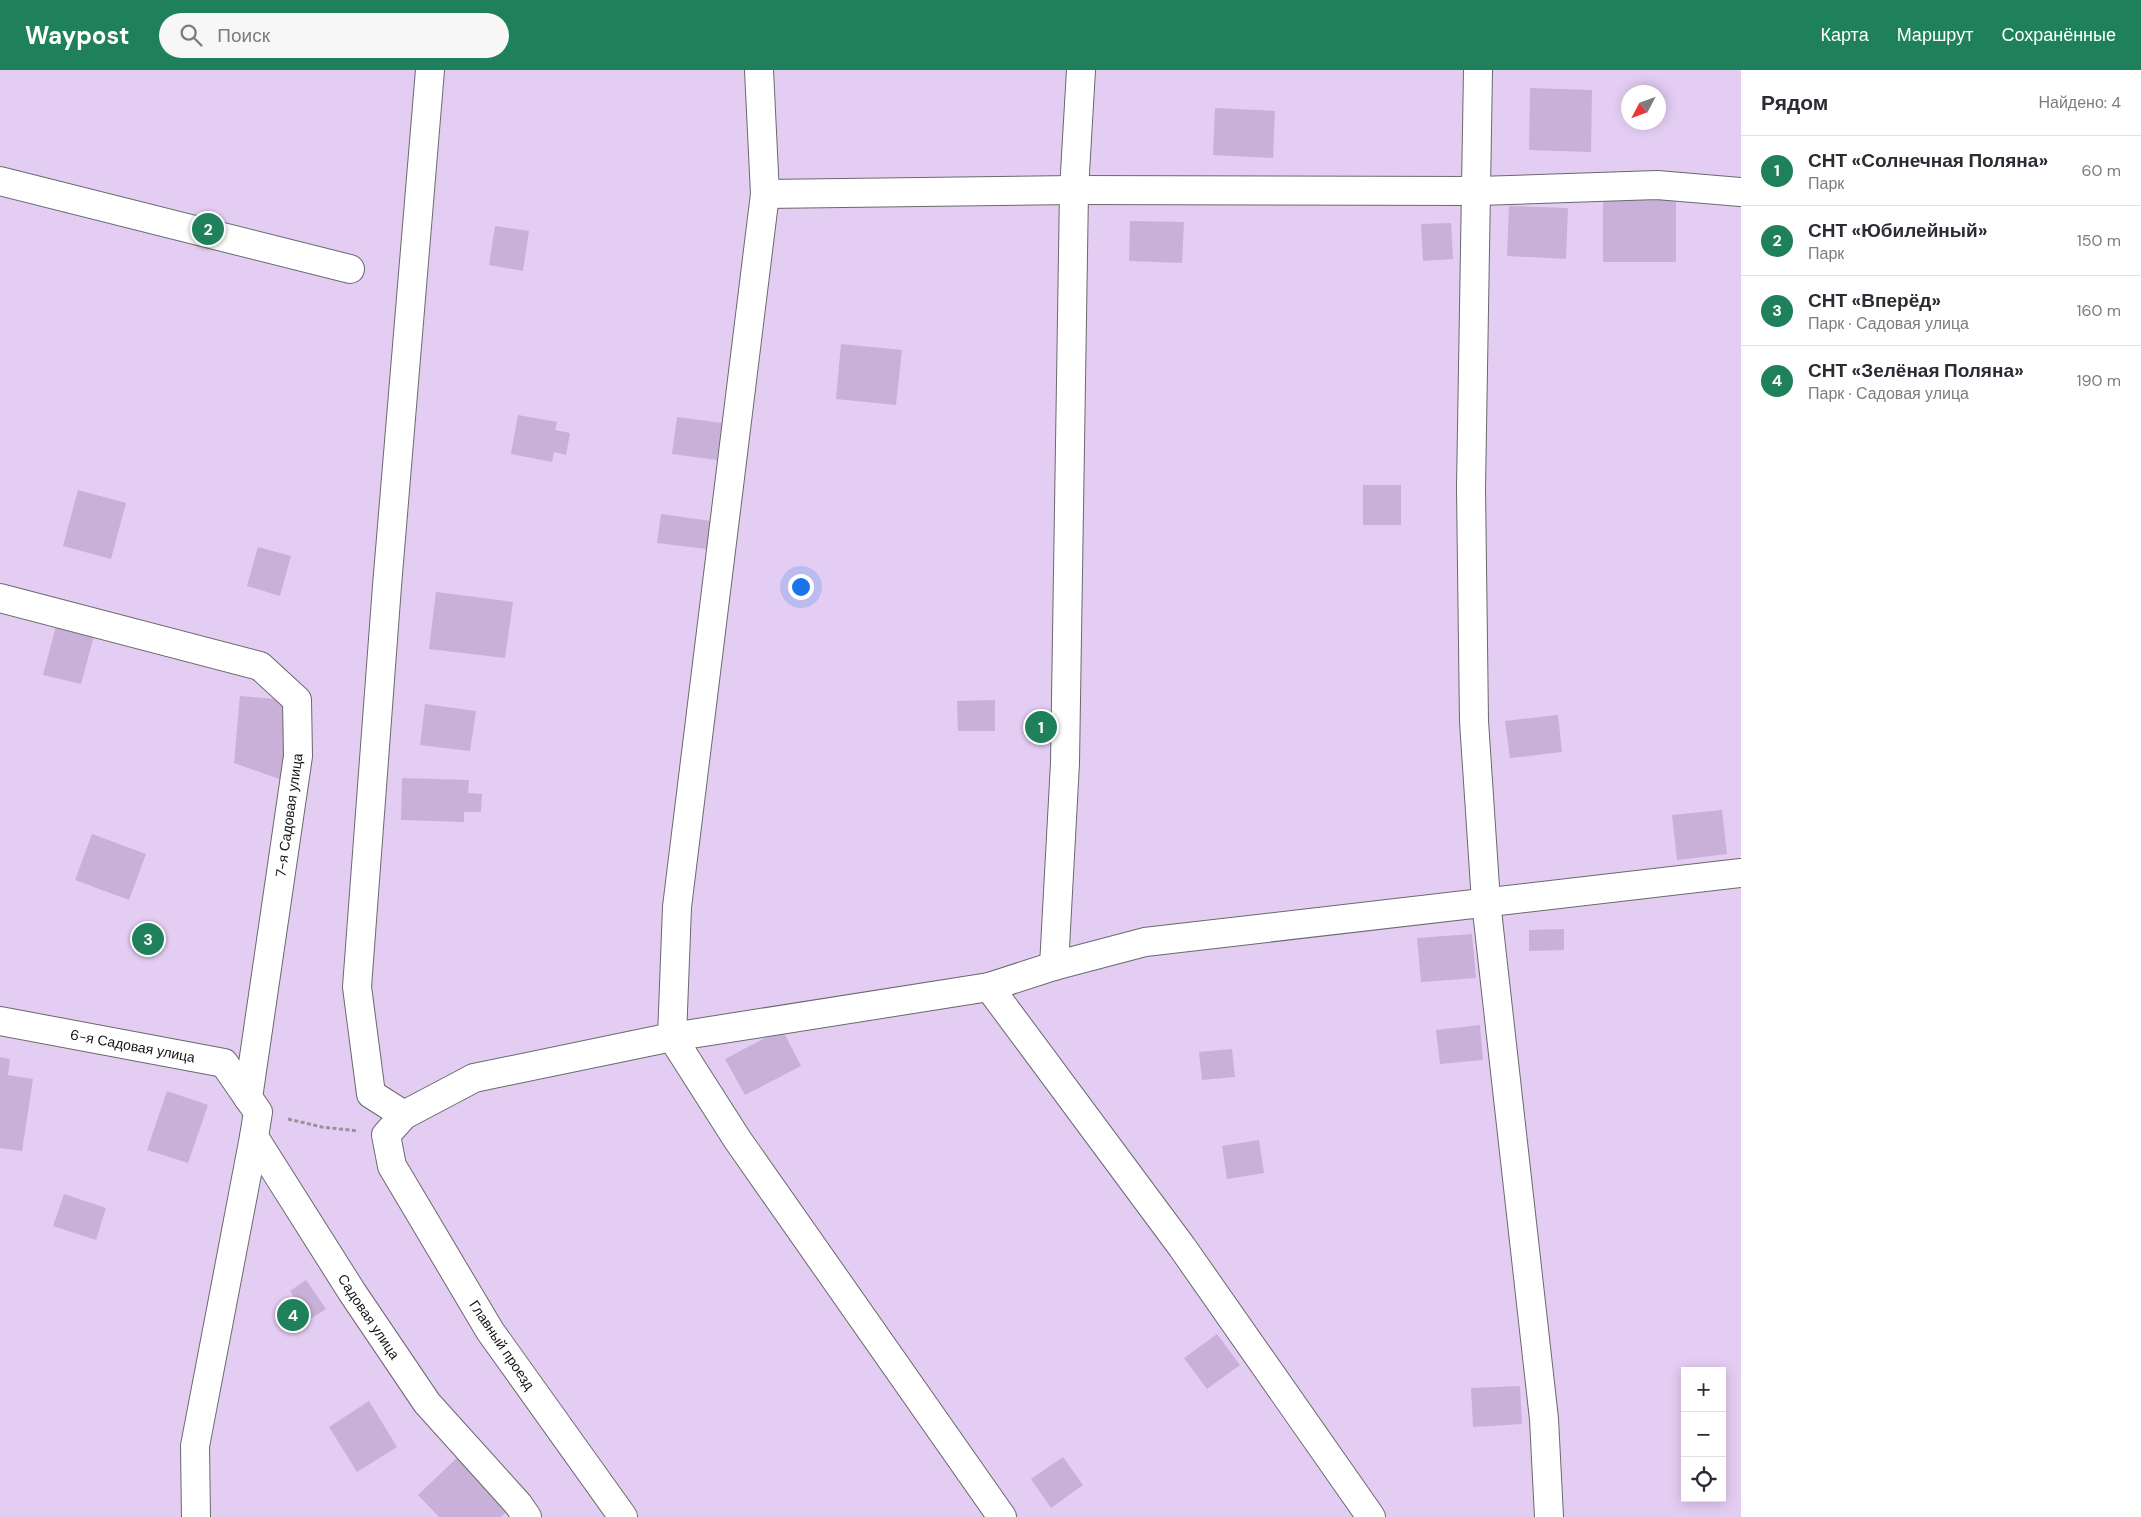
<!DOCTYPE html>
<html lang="ru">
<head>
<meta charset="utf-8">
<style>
  body { margin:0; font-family:"DM Sans",sans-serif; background:#f7f7f7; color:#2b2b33 }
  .controls { position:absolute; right:15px; bottom:15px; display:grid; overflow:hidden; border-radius:0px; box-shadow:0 2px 12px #0003 }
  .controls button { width:45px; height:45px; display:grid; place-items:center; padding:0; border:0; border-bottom:1px solid #e1e1e2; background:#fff; color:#2b2b33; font:25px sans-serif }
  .compass { position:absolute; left:1621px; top:15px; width:45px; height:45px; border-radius:50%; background:#fff; box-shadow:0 2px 12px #0003; rotate:229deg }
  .you { position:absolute; left:800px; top:516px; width:18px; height:18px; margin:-12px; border:4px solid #fff; border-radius:50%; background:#1a73e8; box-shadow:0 0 0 8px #1a73e833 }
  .badge { display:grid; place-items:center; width:32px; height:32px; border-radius:50%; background:#1e815b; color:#fff; font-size:16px; font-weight:700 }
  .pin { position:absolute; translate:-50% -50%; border:2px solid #fff; box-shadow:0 1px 5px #0006 }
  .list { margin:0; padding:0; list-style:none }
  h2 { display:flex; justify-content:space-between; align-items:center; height:65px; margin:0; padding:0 20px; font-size:21px }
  h2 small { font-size:16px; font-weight:400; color:#7c7c81 }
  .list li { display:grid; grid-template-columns:32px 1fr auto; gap:15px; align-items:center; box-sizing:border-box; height:70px; padding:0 20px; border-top:1px solid #e1e1e2 }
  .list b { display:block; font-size:19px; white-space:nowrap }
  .list p { margin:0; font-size:16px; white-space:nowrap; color:#7c7c81 }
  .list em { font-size:16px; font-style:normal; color:#7c7c81 }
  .icon { flex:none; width:28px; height:28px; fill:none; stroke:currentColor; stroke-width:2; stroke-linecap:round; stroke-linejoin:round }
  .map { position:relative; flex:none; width:1741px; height:1447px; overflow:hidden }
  header { display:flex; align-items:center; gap:30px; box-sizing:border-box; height:70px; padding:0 25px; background:#1e815b; color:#fff }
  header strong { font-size:24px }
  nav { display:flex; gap:28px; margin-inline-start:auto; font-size:18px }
  .search { width:350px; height:45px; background:#f7f7f7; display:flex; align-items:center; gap:12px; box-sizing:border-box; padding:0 18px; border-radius:28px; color:#7c7c81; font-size:19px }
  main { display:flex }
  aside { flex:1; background:#fff }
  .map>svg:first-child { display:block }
  .green { fill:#e4cdf3; fill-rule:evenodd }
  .building { fill:#c8b0d8 }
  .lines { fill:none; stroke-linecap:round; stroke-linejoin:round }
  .minor-casing { stroke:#6b686d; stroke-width:30 }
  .path { stroke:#959396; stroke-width:3; stroke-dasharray:4 2.5; stroke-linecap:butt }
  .minor { stroke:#fff; stroke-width:28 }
  .labels { text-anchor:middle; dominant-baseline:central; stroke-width:5; stroke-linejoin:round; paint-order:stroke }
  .street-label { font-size:14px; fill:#151415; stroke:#fffeff }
</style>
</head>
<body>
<header>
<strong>Waypost</strong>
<div class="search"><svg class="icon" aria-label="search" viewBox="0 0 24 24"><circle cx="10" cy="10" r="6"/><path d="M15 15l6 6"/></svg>Поиск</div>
<nav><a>Карта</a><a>Маршрут</a><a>Сохранённые</a></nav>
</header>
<main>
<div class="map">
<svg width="1741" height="1447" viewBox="0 0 1741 1447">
  <rect width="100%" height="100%" fill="#f2f0f4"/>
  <path class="green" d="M0 0H1741V1447H0ZM1628 22H1658V52H1628ZM1685 1301H1722V1428H1685Z"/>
  <path class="building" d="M1530 18 1592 20 1591 82 1529 80Z
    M1215 38 1275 41 1273 88 1213 85Z
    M1603 125 1676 126V192H1603Z
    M1509 136 1568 138 1566 189 1507 186Z
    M1130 151 1184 152 1182 193 1129 191Z
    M1451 153 1453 189 1423 191 1421 154Z
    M495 156 529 161 523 201 489 195Z
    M841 274 902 280 896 335 836 329Z
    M518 345 557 352 555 360 570 363 566 385 554 382 552 392 511 384Z
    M677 347 722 353 717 390 672 384Z
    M1363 415H1401V455H1363Z
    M78 420 126 433 111 489 63 476Z
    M661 444 711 451 707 479 657 473Z
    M258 477 291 486 280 526 247 516Z
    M436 522 513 532 505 588 429 579Z
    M56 556 94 566 81 614 43 605Z
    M240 626 288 630 282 710 234 693Z
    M995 630V661H958L957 631Z
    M425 634 476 641 470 681 420 675Z
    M1558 645 1562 682 1510 688 1505 651Z
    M402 708 469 710 468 723 482 724 481 742H464V752L401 750Z
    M1722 740 1727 784 1677 790 1672 745Z
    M92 764 146 784 129 830 75 810Z
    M1564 859V880L1529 881V860Z
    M1472 864 1476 908 1421 912 1417 868Z
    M1480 955 1483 990 1440 994 1436 960Z
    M782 959 801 996 745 1025 725 989Z
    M1232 979 1235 1007 1202 1010 1199 982Z
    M0 987 10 989 8 1005 33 1009 22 1081 0 1078Z
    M167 1021 208 1035 188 1093 147 1080Z
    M1259 1070 1264 1103 1227 1109 1222 1076Z
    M64 1124 106 1138 96 1170 53 1156Z
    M306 1210 326 1239 309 1250 290 1221Z
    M1217 1264 1240 1295 1207 1319 1184 1288Z
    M1520 1316 1522 1354 1473 1357 1471 1318Z
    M369 1331 397 1377 357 1402 329 1357Z
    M462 1383 513 1436 501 1447H439L418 1425Z
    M1063 1387 1083 1415 1051 1438 1031 1409Z"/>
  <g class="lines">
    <defs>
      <g id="minor">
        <path d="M759 0 765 124 677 837 672 967 737 1069 1002 1447"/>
        <path d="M1478 0 1471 418 1474 651 1486 832 1544 1349 1549 1447"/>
        <path d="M0 111 350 199"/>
        <path d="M765 124 1074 120 1478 121 1657 115 1741 122"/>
        <path d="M0 528 260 596 297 630 298 686 248 1028"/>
        <path d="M1054 896 1065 693 1074 120 1081 0"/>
        <path d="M989 917 1182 1177 1371 1447"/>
        <path id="s1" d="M0 951 224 993 258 1042 254 1067 352 1222 427 1333 518 1434 527 1447"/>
        <path d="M404 1045 371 1024 357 917 387 516 430 0"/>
        <path d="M196 1447 195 1376 254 1067"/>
        <path d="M623 1447 490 1261 392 1096 386 1065 404 1045 474 1008 672 967 989 917 1054 896 1145 872 1741 803"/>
      </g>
    </defs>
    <use href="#minor" class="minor-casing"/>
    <path class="path" d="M288 1049 322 1057 358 1061"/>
    <use href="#minor" class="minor"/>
  </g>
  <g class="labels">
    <g class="street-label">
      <text transform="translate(289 745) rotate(-82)">7-я Садовая улица</text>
      <text stroke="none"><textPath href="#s1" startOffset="135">6-я Садовая улица</textPath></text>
      <text stroke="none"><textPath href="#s1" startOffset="526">Садовая улица</textPath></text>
      <text transform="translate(502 1275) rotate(56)">Главный проезд</text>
    </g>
  </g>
</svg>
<div class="controls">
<button>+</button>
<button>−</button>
<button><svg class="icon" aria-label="locate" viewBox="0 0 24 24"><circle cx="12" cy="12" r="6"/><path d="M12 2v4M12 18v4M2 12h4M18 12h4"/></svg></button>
</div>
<svg class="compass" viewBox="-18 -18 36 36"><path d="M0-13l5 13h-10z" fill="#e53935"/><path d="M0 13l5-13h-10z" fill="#7c7c81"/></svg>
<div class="you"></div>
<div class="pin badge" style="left:1041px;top:657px">1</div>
<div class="pin badge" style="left:208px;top:159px">2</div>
<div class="pin badge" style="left:148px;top:869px">3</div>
<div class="pin badge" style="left:293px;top:1245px">4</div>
</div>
<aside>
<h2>Рядом<small>Найдено: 4</small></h2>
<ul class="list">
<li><span class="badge">1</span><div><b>СНТ «Солнечная Поляна»</b><p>Парк</p></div><em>60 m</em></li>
<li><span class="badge">2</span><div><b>СНТ «Юбилейный»</b><p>Парк</p></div><em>150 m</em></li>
<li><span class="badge">3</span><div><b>СНТ «Вперёд»</b><p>Парк · Садовая улица</p></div><em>160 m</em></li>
<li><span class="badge">4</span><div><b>СНТ «Зелёная Поляна»</b><p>Парк · Садовая улица</p></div><em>190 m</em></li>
</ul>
</aside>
</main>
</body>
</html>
